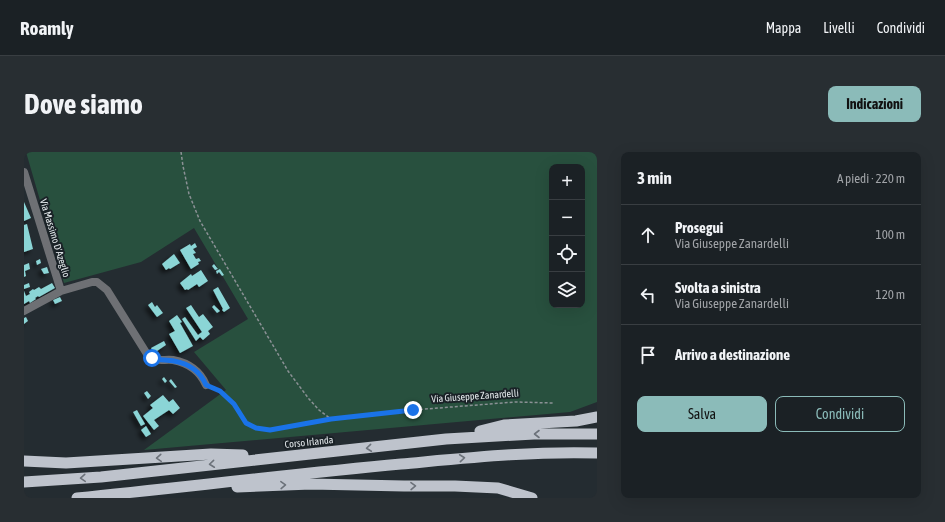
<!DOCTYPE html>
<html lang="it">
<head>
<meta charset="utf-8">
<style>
  body { margin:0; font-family:"Asap Condensed",sans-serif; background:#282e32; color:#f1f3f6 }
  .controls { position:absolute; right:12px; top:12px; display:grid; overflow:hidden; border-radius:8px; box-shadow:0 4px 16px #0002 }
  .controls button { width:36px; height:36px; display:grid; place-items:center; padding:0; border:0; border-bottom:1px solid #393e42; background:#1b2125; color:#f1f3f6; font:20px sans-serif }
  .stop { position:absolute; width:12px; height:12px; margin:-9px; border:3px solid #1a73e8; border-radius:50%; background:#fff }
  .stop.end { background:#1a73e8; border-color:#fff; box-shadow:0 1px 4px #0008 }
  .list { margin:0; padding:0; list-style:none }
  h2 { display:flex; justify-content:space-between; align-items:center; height:52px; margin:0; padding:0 16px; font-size:17px }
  h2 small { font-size:13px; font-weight:400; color:#a0a3a7 }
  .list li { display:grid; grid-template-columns:26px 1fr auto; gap:12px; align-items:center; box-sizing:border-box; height:60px; padding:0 16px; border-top:1px solid #393e42 }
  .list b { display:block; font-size:15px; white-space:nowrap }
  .list p { margin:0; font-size:13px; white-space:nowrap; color:#a0a3a7 }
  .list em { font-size:13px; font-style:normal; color:#a0a3a7 }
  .actions { display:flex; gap:8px; padding:12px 16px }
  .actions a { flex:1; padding:9px 0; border:1px solid #8bbbb9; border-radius:8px; text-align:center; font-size:14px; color:#8bbbb9 }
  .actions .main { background:#8bbbb9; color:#111 }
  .icon { flex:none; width:22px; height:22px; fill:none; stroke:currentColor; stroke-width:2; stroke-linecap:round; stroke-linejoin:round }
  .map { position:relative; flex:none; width:573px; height:346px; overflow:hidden; border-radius:8px }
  header { display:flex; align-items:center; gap:24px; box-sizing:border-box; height:56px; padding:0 20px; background:#1b2125; border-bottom:1px solid #393e42 }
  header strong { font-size:19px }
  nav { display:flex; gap:22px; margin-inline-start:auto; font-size:14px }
  .intro { display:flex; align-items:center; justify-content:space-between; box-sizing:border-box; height:96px; padding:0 24px }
  h1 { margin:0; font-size:28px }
  .button { padding:10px 18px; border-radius:8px; background:#8bbbb9; color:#111; font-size:14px; font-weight:700 }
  main { display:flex; gap:24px; padding:0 24px }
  aside { flex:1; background:#1b2125; border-radius:8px; box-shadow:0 4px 16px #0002 }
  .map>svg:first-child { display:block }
  .green { fill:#28503e; fill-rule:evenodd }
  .building { fill:#8bd5d6; filter:url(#shadow) }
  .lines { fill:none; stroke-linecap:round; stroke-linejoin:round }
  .path { stroke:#8b9195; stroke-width:1.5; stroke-dasharray:3 2; stroke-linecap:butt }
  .minor { stroke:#6e7074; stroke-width:8 }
  .trunk { stroke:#bec3cc; stroke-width:11 }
  .oneway { stroke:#6c727a }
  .route { stroke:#1a73e8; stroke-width:5 }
  .labels { text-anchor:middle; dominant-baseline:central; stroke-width:4; stroke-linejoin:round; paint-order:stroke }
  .street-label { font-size:10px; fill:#e4e9ec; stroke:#1a2227 }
</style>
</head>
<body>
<header>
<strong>Roamly</strong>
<nav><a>Mappa</a><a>Livelli</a><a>Condividi</a></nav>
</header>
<div class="intro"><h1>Dove siamo</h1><a class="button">Indicazioni</a></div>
<main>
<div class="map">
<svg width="573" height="346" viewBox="0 0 573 346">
  <defs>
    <filter id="shadow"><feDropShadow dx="-3.5" dy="3.5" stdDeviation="2" flood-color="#0009"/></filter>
  </defs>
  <rect width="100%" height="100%" fill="#242c31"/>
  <path class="green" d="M2 0H573V250L546 260 120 298 202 238 170 200 224 167 170 76 117 110 40 131ZM528 15H558V153H528Z"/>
  <path class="building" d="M0 50 7 66 0 69Z
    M3 72 9 97 0 100V73Z
    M171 91 173 95 169 97 172 101 169 102 172 107 175 106 177 109 174 110 175 112 167 117 156 98 166 92 167 94Z
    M150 102 156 111 146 117 145 116 142 118 138 112Z
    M16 107 17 111 13 113 12 109Z
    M5 111 6 117 1 119 2 124 0 125V113Z
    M190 112 194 117 191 118 188 114Z
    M23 115 25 121 20 122 17 117Z
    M196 117 200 123 198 124 195 120 193 122 192 119Z
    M177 118 184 129 175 135 173 132 164 138 163 137 161 138 156 131 167 122 168 124Z
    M5 131 6 135 0 137V133Z
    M28 131 31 136 15 145 14 144 11 146 12 147 6 151 5 149 0 152V139L2 144 6 142 5 140 9 137 10 138 15 135 17 137Z
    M194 135 206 156 200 160 198 158 199 157 189 138Z
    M36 145 38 149 31 152 29 148Z
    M128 150 131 155 133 153 139 161 133 165 124 153Z
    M167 153 175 165 179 162 189 175 184 179 186 182 179 188 176 185 172 189 158 167 161 165 174 183 178 180 162 156Z
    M190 153 196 159 193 161 188 155Z
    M153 163 158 170 156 171 169 194 156 201 145 182 151 179 145 169Z
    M2 165 4 169 0 172V166Z
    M140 189 142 193 130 201 127 196Z
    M140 225 143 229 141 231 138 227Z
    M147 227 153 235 151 236 145 229Z
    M123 239 127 244 124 247 120 241Z
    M139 243 145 250 149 247 156 256 149 262 145 258 130 268 135 274 130 278 119 264 129 256 126 253Z
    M113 258 121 272 117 274 109 260Z
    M122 274 127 282 122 285 117 278Z"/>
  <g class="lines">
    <path class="path" d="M157 0 159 14 165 42 176 69 264 219 285 247 295 258 307 267
      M190 236 196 239 210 252 222 271 232 276 246 278 307 267 389 258 491 250 530 251"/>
    <path class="minor" d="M0 20 37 139
      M0 159 37 139 68 130H73L83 138 123 202C132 211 138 207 149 208 165 211 176 219 182 233"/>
    <path class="trunk" d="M456 279 480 273 552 269 573 265
      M0 309 42 311 187 302 219 303
      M0 330 77 325 422 287 510 282H573
      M213 335 287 332 380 334H431L474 336 508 346
      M53 346C161 335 269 322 377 312 443 306 507 299 573 301"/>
  </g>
  <defs><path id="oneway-chevron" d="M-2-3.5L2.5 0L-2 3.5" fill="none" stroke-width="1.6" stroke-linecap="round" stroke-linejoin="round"/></defs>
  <g class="oneway">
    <use href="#oneway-chevron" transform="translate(513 282) rotate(180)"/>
    <use href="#oneway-chevron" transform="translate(345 296) rotate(174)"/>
    <use href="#oneway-chevron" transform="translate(135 306) rotate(176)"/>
    <use href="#oneway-chevron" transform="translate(438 306) rotate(-6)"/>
    <use href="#oneway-chevron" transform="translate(188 312) rotate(174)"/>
    <use href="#oneway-chevron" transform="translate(59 326) rotate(176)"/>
    <use href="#oneway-chevron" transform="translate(259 333) rotate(-2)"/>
    <use href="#oneway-chevron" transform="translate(389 334) rotate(-1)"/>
  </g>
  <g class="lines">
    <path class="route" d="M128 206C135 209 143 207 150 209 166 212 176 219 182 233L196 239 210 252 222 271 232 276 246 278 307 267 389 258"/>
  </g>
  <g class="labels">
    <g class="street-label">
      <text transform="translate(31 86) rotate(73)">Via Massimo D'Azeglio</text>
      <text transform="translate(451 244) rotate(-4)">Via Giuseppe Zanardelli</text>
      <text transform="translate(285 290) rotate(-6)">Corso Irlanda</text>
    </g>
  </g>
</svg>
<div class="controls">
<button>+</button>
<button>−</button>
<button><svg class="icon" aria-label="locate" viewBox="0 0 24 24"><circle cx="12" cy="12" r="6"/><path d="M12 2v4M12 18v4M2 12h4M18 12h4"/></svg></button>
<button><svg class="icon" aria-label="layers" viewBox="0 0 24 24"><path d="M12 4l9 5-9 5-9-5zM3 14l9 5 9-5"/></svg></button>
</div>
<div class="stop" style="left:128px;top:206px"></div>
<div class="stop end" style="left:389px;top:258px"></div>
</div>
<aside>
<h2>3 min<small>A piedi · 220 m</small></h2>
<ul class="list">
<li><svg class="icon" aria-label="ahead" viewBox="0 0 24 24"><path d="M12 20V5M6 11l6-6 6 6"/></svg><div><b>Prosegui</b><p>Via Giuseppe Zanardelli</p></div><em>100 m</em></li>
<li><svg class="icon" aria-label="left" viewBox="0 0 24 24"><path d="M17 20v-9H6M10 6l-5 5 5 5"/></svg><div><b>Svolta a sinistra</b><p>Via Giuseppe Zanardelli</p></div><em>120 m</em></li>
<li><svg class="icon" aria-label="arrive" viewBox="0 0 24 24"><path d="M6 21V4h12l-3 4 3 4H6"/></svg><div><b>Arrivo a destinazione</b></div></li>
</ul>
<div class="actions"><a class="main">Salva</a><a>Condividi</a></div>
</aside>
</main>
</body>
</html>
